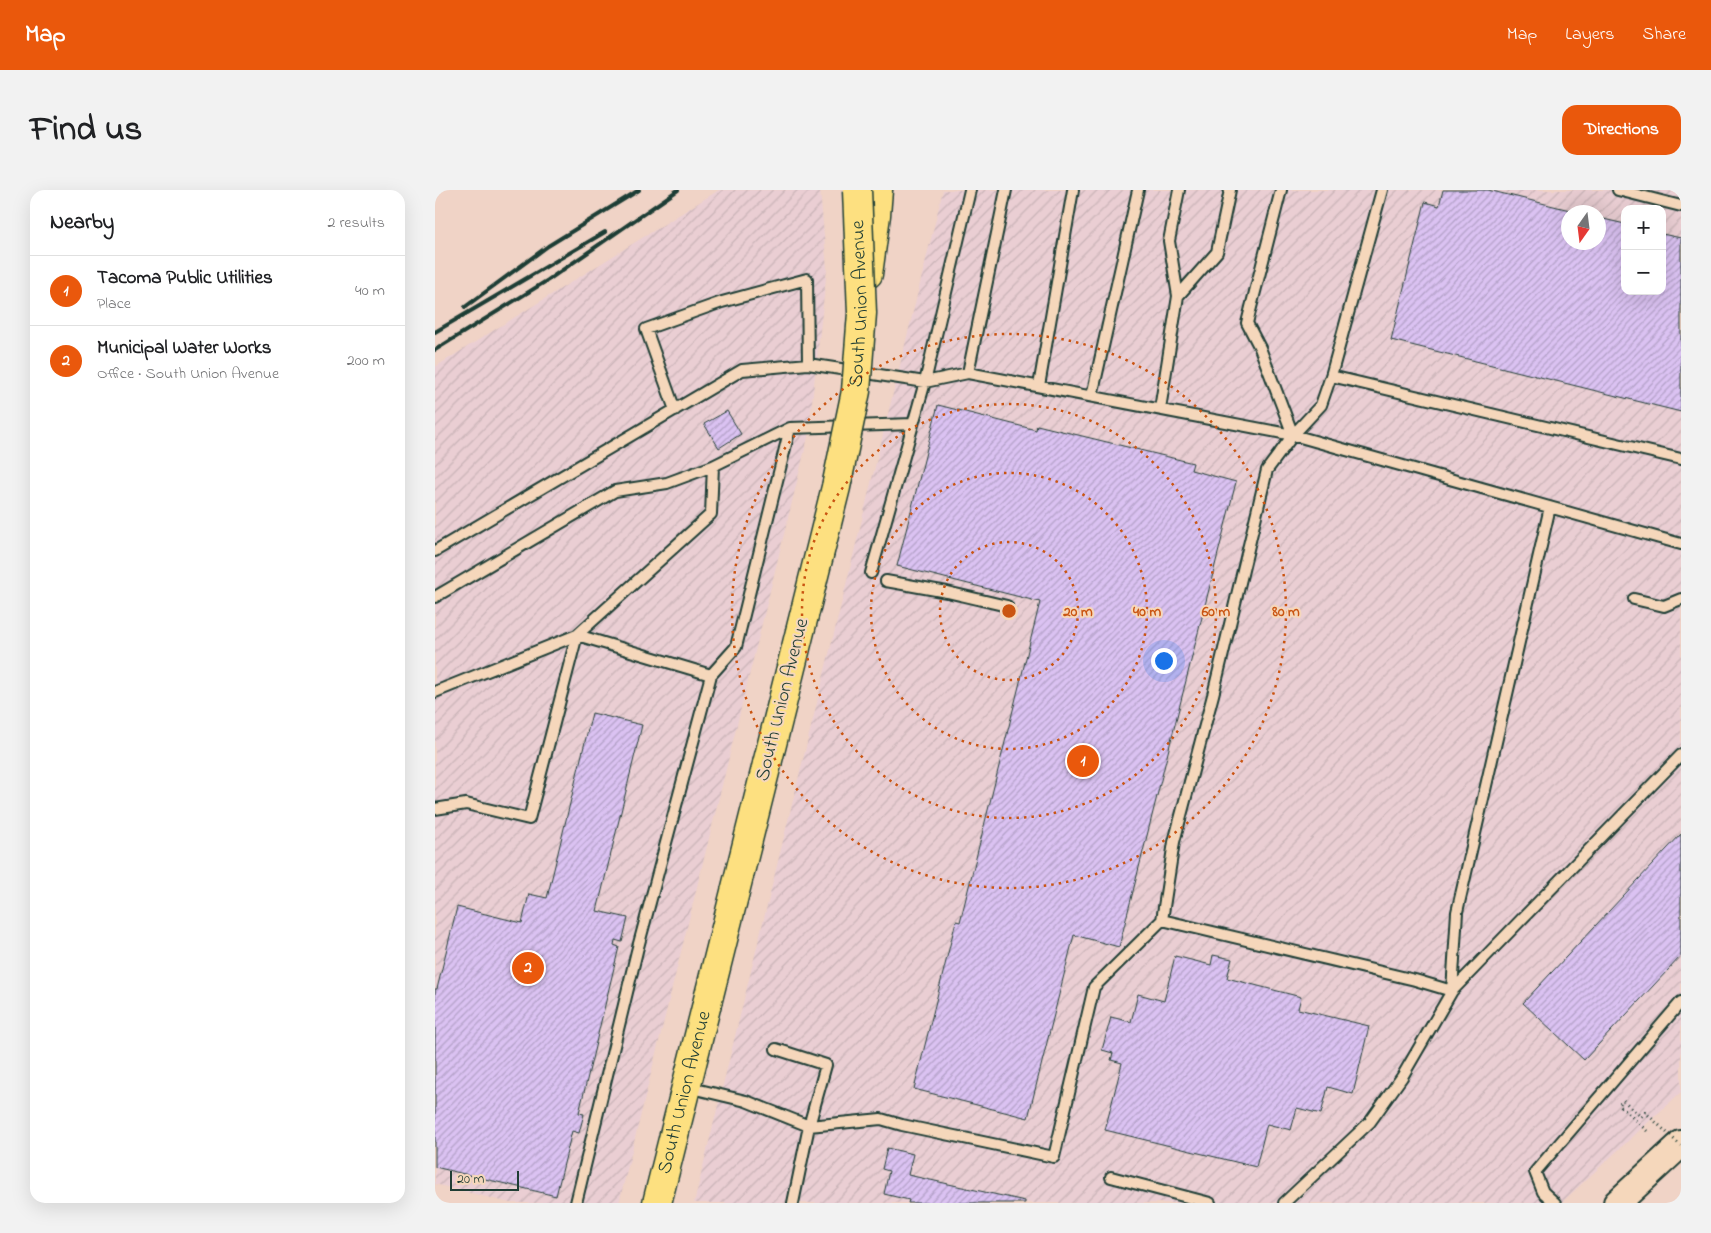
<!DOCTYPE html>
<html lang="en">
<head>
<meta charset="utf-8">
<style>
  body { margin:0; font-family:"Indie Flower",sans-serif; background:#f2f2f2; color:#202124 }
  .controls { position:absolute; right:15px; top:15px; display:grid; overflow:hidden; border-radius:10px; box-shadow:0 5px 20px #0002 }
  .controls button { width:45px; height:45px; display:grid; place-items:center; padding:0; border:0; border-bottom:1px solid #e0e0e0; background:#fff; color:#202124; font:25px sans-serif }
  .compass { position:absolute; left:1126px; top:15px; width:45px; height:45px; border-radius:50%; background:#fff; box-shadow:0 5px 20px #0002; rotate:194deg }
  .scale { position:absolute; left:15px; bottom:12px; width:69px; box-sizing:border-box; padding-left:5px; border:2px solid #1f3d34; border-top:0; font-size:14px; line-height:18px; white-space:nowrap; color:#1f3d34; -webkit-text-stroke:4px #f5d7bb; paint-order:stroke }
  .you { position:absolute; left:728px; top:470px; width:18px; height:18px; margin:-12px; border:4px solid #fff; border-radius:50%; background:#1a73e8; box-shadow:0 0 0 8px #1a73e833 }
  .badge { display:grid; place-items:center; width:32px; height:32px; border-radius:50%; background:#ea580c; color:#fff; font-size:16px; font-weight:700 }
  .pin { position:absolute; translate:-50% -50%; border:2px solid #fff; box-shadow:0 1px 5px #0006 }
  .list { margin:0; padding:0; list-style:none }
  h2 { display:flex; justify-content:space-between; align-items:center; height:65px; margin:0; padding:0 20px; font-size:21px }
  h2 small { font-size:16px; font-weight:400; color:#757577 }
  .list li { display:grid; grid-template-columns:32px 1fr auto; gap:15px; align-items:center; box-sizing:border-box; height:70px; padding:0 20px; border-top:1px solid #e0e0e0 }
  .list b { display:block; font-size:19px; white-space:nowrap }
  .list p { margin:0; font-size:16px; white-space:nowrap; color:#757577 }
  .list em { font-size:16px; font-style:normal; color:#757577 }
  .map { position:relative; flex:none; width:1246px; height:1013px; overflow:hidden; border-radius:15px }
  header { display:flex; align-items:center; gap:30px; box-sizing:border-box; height:70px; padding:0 25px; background:#ea580c; color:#fff }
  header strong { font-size:24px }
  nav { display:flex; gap:28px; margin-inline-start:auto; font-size:18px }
  .intro { display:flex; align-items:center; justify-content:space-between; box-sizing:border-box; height:120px; padding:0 30px }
  h1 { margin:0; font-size:35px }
  .button { padding:12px 22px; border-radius:15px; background:#ea580c; color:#fff; font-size:18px; font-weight:700 }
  main { display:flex; gap:30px; padding:0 30px }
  aside { flex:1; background:#fff; border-radius:15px; box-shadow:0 5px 20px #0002 }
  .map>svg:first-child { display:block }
  .industrial { fill:url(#industrial-furrows); fill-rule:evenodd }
  .building { fill:url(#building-hatch); stroke:#1f3d34 }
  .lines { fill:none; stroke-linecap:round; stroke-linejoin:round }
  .lane-casing { stroke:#1f3d34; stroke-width:14 }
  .secondary-casing { stroke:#1f3d34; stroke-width:30 }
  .primary-casing { stroke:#1f3d34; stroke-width:31 }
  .lane { stroke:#f5d7bb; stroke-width:10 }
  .secondary { stroke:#f5d7bb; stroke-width:26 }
  .primary { stroke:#fde080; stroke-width:28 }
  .rail { stroke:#1f3d34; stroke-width:4 }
  .primary-bridge-casing { stroke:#1f3d34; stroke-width:31; stroke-linecap:butt }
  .path-bridge { stroke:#1f3d34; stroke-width:3; stroke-dasharray:1 4; stroke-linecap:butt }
  .primary-bridge { stroke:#fde080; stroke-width:28 }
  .ring { fill:none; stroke:#ca5512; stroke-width:2.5; stroke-dasharray:2.5 5 }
  .labels { text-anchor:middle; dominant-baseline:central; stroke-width:4; stroke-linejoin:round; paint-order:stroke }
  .street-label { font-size:20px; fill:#1f3d34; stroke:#f5d7bb }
  .centre { fill:#ca5512; stroke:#f5d7bb; stroke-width:2.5 }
  .ring-label { font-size:15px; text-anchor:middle; font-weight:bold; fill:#ca5512; stroke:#f5d7bb; stroke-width:4; stroke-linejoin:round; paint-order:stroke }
</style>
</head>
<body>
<header>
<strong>Map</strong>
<nav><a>Map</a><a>Layers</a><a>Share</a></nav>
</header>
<div class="intro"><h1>Find us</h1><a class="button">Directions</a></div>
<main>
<aside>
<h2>Nearby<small>2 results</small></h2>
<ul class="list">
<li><span class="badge">1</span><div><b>Tacoma Public Utilities</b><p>Place</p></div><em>40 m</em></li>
<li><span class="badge">2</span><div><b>Municipal Water Works</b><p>Office · South Union Avenue</p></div><em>200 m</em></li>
</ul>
</aside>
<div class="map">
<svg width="1246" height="1013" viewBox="0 0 1246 1013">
  <defs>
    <pattern id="industrial-furrows" width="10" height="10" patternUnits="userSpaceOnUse" patternTransform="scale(1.25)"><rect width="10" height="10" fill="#eaced3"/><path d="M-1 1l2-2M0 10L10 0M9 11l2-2" fill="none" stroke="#c8b2b6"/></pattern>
    <pattern id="building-hatch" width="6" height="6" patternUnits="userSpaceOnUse" patternTransform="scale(1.25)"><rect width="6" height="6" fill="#dbc2f2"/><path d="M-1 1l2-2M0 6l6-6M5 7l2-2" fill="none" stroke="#b19fc5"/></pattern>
  </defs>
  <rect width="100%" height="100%" fill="#f0d3c6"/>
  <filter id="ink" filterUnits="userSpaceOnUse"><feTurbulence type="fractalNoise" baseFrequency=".02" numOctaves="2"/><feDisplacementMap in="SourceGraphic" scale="10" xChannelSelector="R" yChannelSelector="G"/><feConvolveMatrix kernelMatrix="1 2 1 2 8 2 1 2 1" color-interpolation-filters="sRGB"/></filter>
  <g filter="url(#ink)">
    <path class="industrial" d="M284 0H385L392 79 373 247 184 1013H75L0 994V177Z
      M508 0H1246V902L1126 1013H259ZM1190 19H1227V101H1190ZM1134 22H1164V52H1134Z"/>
    <path class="building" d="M1008 0H1053L1143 22H1134V52H1164V28L1190 34V101H1227V44L1246 48V222L956 150 990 12 1004 16Z
      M503 215 601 240 602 235 758 273 756 280 801 292 684 757 639 745 593 928 479 899 521 731 525 732 605 412 462 376Z
      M292 221 306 244 284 258 269 234Z
      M157 523 207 535 162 721 193 728 187 752 180 750 179 755 184 757 144 923 149 924 144 943 137 941 121 1006 0 977V799H2L22 717 87 733 94 704 112 708Z
      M1246 644V766L1149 870 1088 813Z
      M778 765 797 769 792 788 866 807 863 819 934 836 918 904 893 897 886 924 862 918 856 940 832 934 821 977 670 940 687 873 676 870 678 863 667 860 676 827 696 832 703 804 729 811 740 766 776 775Z
      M452 958 478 964 473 985 590 1011V1013H473L474 1010 449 1004 454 981 447 979Z"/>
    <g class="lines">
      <defs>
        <path id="lane" d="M846 0 812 133 825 158 858 245
          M1183 0 1246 16
          M743 106 782 62 795 0
          M533 183 571 0
          M896 186 1246 269
          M604 196 638 0
          M657 206 703 0
          M725 219 743 106 734 51 744 0
          M240 220 211 139 287 112 372 89 373 174
          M0 361 307 180 373 174 490 192 533 183 858 245 1246 354
          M436 383 490 192 535 0
          M451 391 512 402 572 416
          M0 407 180 301 232 293 278 276 355 238 478 234
          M1199 409 1229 416 1246 409
          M0 502 142 445 276 324 278 276
          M0 619 31 614 94 629 142 445 276 485
          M727 730 980 790 1017 801
          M1017 801 1022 722 1115 317
          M341 859 391 875 374 936 358 1013
          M252 897 311 911 374 936 446 929 467 935 619 967 659 797 727 730 739 652 778 505 832 280 858 245 886 215 896 186 947 0
          M676 987 775 1013
          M141 1013 202 761 276 485 301 457 355 238
          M849 1013 935 932 967 887 1017 801 1246 565
          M1120 1013 1108 1002 1100 982 1246 812"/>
        <path id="secondary" d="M1182 1013 1246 954"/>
        <g id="primary">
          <path d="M433 84 441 25 443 0"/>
          <path id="s1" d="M222 1013 332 574"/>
        </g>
      </defs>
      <use href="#lane" class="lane-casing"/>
      <use href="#secondary" class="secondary-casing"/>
      <use href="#primary" class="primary-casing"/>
      <use href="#lane" class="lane"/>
      <use href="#secondary" class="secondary"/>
      <use href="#primary" class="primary"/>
      <path class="rail" d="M30 117 113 56 204 0
        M0 142 170 42
        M0 160 113 90 243 0"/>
      <defs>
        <g id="primary-bridge">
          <path id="s2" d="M332 574 401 297 421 201 427 123 422 0"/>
        </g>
      </defs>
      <use href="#primary-bridge" class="primary-bridge-casing"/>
      <path class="path-bridge" d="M1212 941 1184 915 1188 910 1206 927 1210 922 1246 956"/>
      <use href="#primary-bridge" class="primary-bridge"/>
    </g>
  </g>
  <g class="ring">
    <circle cx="574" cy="421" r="69"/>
    <circle cx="574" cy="421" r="138"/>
    <circle cx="574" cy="421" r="207"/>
    <circle cx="574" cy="421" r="277"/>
  </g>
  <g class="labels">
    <g class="street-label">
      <text stroke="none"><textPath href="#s2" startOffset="471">South Union Avenue</textPath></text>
      <text transform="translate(348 510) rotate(-76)">South Union Avenue</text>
      <text stroke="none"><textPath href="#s1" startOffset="114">South Union Avenue</textPath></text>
    </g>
  </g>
  <circle cx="574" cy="421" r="8" class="centre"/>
  <g class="ring-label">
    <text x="643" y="426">20 m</text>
    <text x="712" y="426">40 m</text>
    <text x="781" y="426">60 m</text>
    <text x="851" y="426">80 m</text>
  </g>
</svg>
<div class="controls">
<button>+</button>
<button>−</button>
</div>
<svg class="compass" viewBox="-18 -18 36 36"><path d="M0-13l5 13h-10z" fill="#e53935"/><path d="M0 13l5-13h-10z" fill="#757577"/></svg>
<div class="scale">20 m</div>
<div class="you"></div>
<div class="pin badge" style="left:648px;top:571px">1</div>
<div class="pin badge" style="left:93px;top:778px">2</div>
</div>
</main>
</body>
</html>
